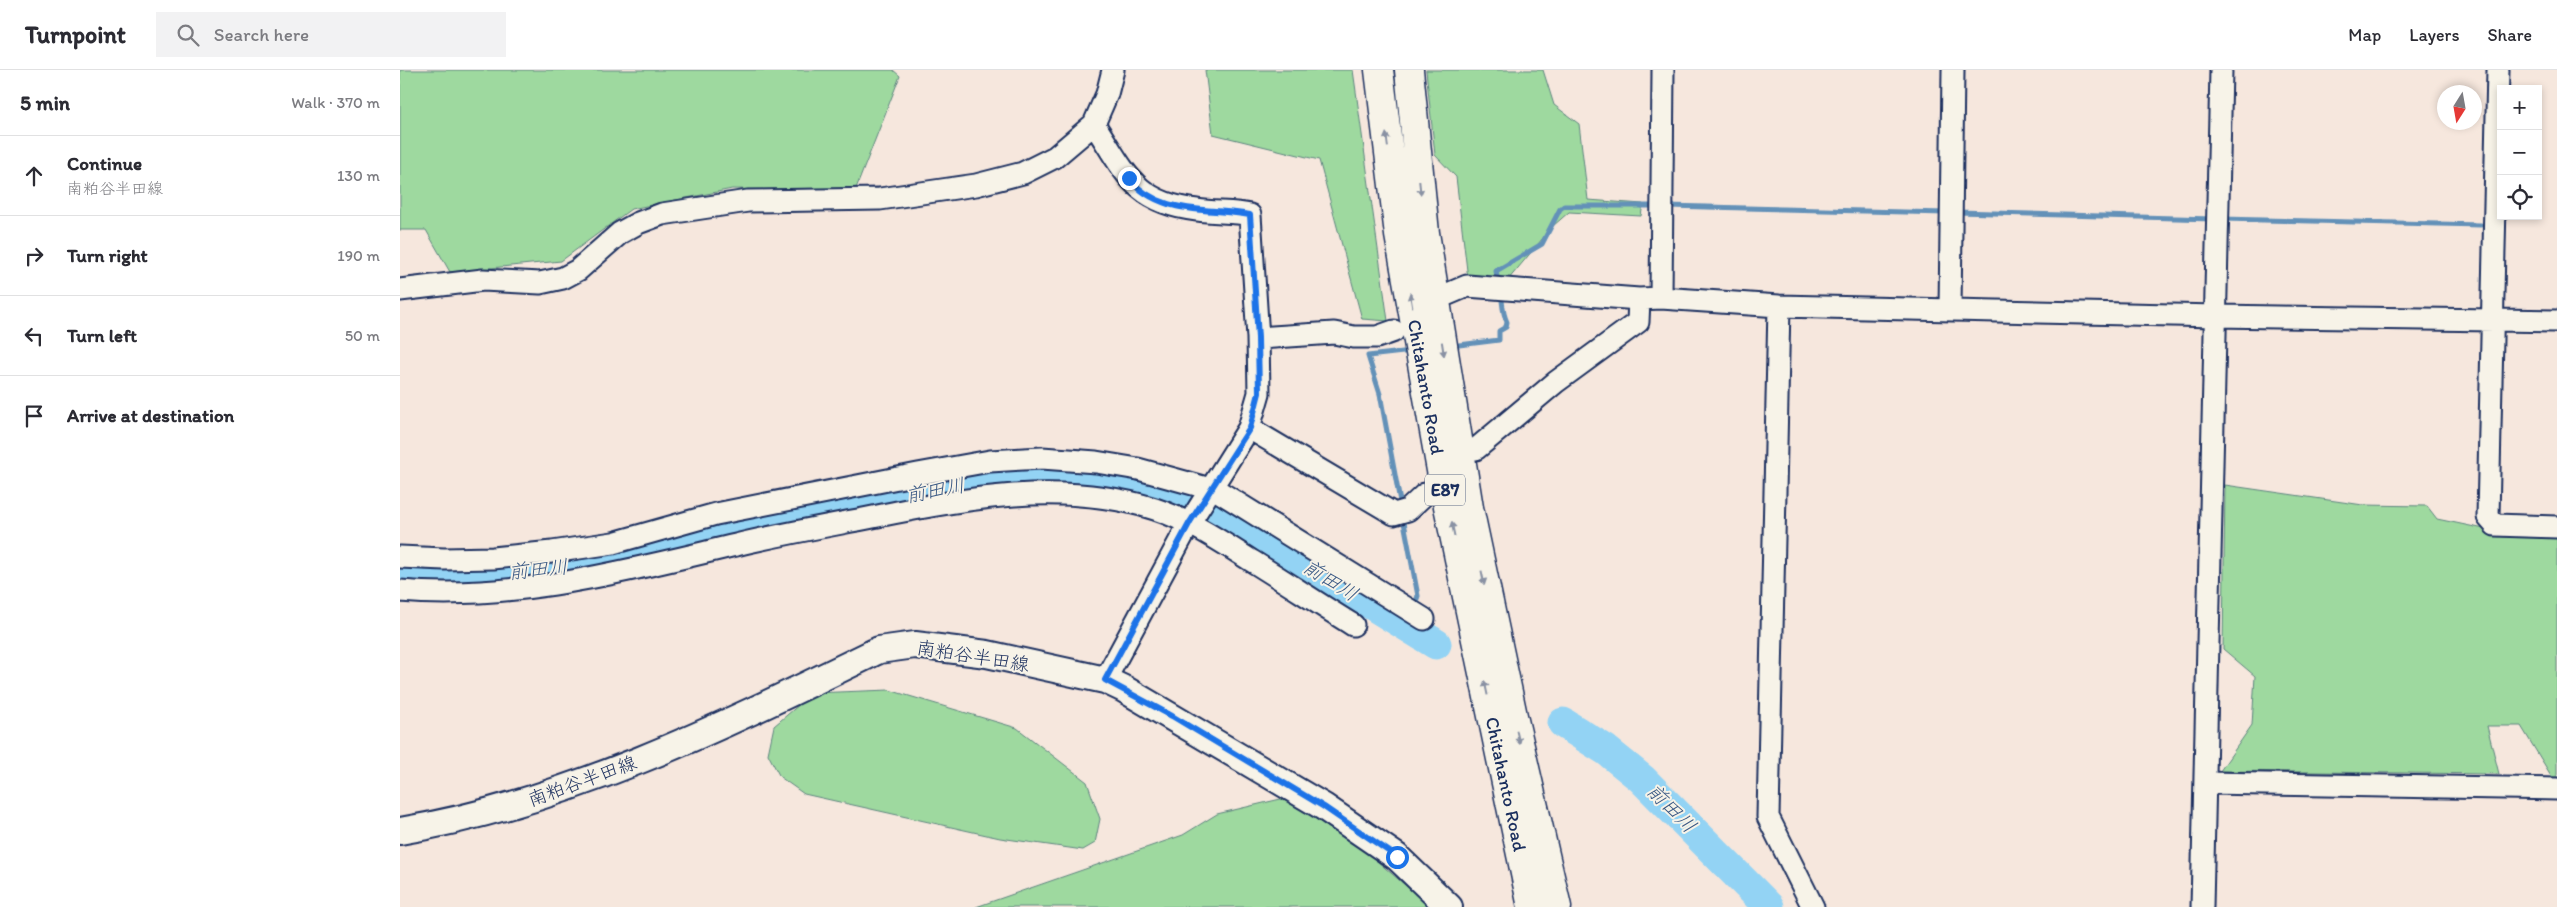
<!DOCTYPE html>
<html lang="en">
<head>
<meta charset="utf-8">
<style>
  body { margin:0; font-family:Itim,"Klee One",sans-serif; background:#f2f2f3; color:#2b2b33 }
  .controls { position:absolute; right:15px; top:15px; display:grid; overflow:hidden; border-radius:0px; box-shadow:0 2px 8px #0003 }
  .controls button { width:45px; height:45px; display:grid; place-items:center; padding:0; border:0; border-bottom:1px solid #e1e1e2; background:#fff; color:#2b2b33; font:25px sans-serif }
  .compass { position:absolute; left:2037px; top:15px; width:45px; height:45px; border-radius:50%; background:#fff; box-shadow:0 2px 8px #0003; rotate:191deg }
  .stop { position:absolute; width:15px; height:15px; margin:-11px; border:4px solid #1a73e8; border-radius:50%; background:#fff }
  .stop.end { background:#1a73e8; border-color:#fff; box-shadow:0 1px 5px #0008 }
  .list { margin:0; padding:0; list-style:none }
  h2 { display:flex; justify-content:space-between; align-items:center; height:65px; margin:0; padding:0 20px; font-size:21px }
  h2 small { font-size:16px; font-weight:400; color:#7c7c81 }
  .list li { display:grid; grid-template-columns:32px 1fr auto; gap:15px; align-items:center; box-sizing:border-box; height:80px; padding:0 20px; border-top:1px solid #e1e1e2 }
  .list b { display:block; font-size:19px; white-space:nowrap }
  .list p { margin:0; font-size:16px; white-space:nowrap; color:#7c7c81 }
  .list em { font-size:16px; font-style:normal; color:#7c7c81 }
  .icon { flex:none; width:28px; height:28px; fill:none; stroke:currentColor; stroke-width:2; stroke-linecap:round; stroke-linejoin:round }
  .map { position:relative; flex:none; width:2157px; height:837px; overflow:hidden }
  header { display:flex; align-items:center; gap:30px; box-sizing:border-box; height:70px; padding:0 25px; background:#fff; border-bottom:1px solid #e1e1e2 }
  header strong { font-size:24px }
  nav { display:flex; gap:28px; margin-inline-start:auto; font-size:18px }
  .search { width:350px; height:45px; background:#f2f2f3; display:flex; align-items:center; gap:12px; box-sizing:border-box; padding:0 18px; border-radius:0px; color:#7c7c81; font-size:19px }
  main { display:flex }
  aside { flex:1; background:#fff }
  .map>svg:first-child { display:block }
  .green { fill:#9ed99f; stroke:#5c847e }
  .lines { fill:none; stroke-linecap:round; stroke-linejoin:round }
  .stream { stroke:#6391b8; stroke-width:5 }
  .river { stroke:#93d3f4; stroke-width:31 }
  .minor-casing { stroke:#1b2f5e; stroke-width:25 }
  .major-casing { stroke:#1b2f5e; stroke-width:30 }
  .highway-casing { stroke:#1b2f5e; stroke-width:31 }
  .minor { stroke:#f7f3e8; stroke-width:21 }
  .major { stroke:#f7f3e8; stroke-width:26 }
  .highway { stroke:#f7f3e8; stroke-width:28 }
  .oneway { fill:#8991a3 }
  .route { stroke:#1a73e8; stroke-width:6 }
  .labels { text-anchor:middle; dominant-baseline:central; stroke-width:4; stroke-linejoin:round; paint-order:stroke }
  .shield { fill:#f7f3e8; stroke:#5d6a87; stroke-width:1 }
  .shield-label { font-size:18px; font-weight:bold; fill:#1b2f5e }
  .street-label { font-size:19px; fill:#1b2f5e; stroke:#f7f3e8 }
  .water-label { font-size:20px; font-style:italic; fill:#395884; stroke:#f7f3e8 }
</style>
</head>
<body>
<header>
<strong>Turnpoint</strong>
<div class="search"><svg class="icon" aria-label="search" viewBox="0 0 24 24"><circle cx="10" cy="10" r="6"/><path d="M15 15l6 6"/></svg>Search here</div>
<nav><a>Map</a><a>Layers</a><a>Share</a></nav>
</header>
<main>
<aside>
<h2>5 min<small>Walk · 370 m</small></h2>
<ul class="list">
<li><svg class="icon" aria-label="ahead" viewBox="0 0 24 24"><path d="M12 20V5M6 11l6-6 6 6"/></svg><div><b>Continue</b><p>南粕谷半田線</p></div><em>130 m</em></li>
<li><svg class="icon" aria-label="right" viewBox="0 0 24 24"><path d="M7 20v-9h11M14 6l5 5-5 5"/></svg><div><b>Turn right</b></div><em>190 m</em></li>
<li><svg class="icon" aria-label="left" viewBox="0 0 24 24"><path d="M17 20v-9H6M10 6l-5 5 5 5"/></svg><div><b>Turn left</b></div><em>50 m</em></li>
<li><svg class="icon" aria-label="arrive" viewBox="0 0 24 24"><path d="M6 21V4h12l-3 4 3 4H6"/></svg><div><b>Arrive at destination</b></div></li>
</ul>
</aside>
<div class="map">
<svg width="2157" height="837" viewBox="0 0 2157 837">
  <rect width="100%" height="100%" fill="#f6e7dd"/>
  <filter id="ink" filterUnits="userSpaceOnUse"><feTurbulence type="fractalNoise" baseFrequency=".02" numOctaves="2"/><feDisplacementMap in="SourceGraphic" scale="10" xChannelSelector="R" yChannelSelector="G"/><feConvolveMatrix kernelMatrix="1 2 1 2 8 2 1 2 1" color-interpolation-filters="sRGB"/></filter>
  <g filter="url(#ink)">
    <path class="green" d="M0 0H493L500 6 455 121 332 119 231 139 161 191 50 202 26 160H0Z
      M805 0H953L988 251 962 249 919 90 813 64Z
      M1026 0H1143L1154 35 1179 54 1188 130 1243 134 1241 146 1169 142 1153 156 1108 210 1068 209 1056 107 1035 85Z
      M1825 415 1963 435 2027 436 2037 449 2108 464 2157 466V707H2152L2121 656H2087L2099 704 1820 701 1852 655 1855 606 1823 579Z
      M489 620 617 658 687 712 700 749 695 773 683 780 600 768 404 724 380 707 368 684 374 656 413 623Z
      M889 727 971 786 1031 837H576L783 765 817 744Z"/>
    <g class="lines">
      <path class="stream" d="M1267 136 1546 143
        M1557 142 1813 149
        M1822 149 2081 155
        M1098 213 1096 201 1142 174 1160 139 1164 136H1256
        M1051 276 1099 270V261L1106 257 1107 252C1102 242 1103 234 1101 223
        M1001 437 980 324 968 286 1012 281
        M1003 447 1018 526 1015 534"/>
      <path class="river" d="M0 505 53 506 163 498 239 483 301 466 560 413 605 408 650 407 740 417 793 432 837 452 1036 574
        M1163 653 1206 680 1242 709 1369 837"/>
      <defs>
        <path id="minor" d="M2098 0 2088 447 2095 455 2157 457
          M694 54C725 101 734 133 797 140 815 143 833 141 850 145L858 268 859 323 849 358 790 452 705 610
          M0 220 83 210 140 213 163 208 178 200 220 163 238 153 262 144 348 131 480 129 576 115 623 103 655 87 694 54 707 24 713 0
          M1048 224 1067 216 1239 229 1261 228 1379 236 1817 246 2157 251
          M1261 228 1263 0
          M1379 236 1368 747 1413 837
          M1550 239 1553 0
          M858 268 934 263 954 267H977L994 261
          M849 358 994 444 1008 440 1025 424
          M1076 379 1156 312 1238 252 1239 229
          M0 487 44 489 93 488 152 482 213 473 316 444 518 404 590 391 642 388 696 392 738 399 818 421 1024 549
          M0 521C115 531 225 501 336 475 381 464 427 456 473 447 565 428 663 410 755 439 791 451 820 471 852 491 886 512 919 534 953 555
          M1806 713 2157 719
          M1802 837 1821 0"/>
        <path id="major" d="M0 761C168 733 327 654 479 580L515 575 587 584 705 610 724 619 924 737 997 787 1049 837"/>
        <path id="highway" d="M979 0 999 165 1044 417 1132 837
          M1009 0 1025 163 1069 438 1113 646 1157 837"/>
      </defs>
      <use href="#minor" class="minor-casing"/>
      <use href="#major" class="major-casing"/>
      <use href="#highway" class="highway-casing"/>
      <use href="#minor" class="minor"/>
      <use href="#major" class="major"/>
      <use href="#highway" class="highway"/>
    </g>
    <defs><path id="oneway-solid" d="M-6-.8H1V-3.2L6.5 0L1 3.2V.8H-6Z" transform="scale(1.25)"/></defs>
    <g class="oneway">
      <use href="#oneway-solid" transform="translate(987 70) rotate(-97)"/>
      <use href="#oneway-solid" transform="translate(1020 118) rotate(84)"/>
      <use href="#oneway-solid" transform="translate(1011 230) rotate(-100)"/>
      <use href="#oneway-solid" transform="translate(1043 279) rotate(81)"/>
      <use href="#oneway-solid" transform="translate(1053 459) rotate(-102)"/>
      <use href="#oneway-solid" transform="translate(1083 508) rotate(78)"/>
      <use href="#oneway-solid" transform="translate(1086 618) rotate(-102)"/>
      <use href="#oneway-solid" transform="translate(1118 667) rotate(77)"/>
    </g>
  </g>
  <g class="lines" filter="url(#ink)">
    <path class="route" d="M729 108C759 146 808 137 850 145L858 268 859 323 850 358 790 452 705 610 772 646 924 737 997 787"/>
  </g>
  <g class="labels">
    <rect class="shield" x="1025" y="404.5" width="40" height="31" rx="4"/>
    <g class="shield-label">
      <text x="1045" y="420">E87</text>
    </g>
    <g class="street-label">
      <text transform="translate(1026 317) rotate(80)">Chitahanto Road</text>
      <text transform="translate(573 586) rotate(9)">南粕谷半田線</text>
      <text transform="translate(182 711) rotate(-20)">南粕谷半田線</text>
      <text transform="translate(1106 714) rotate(78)">Chitahanto Road</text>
    </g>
    <g class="water-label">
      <text transform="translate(535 420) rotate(-11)">前田川</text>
      <text transform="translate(138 499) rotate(-6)">前田川</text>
      <text transform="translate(931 510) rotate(32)">前田川</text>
      <text transform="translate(1272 738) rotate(45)">前田川</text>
    </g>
  </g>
</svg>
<div class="controls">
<button>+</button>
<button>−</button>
<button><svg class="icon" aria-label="locate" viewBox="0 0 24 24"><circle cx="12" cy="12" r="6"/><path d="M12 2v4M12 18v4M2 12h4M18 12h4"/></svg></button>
</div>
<svg class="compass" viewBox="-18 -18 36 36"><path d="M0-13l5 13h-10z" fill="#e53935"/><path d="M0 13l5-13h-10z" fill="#7c7c81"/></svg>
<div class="stop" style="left:997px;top:787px"></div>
<div class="stop end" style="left:729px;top:108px"></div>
</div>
</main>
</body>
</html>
